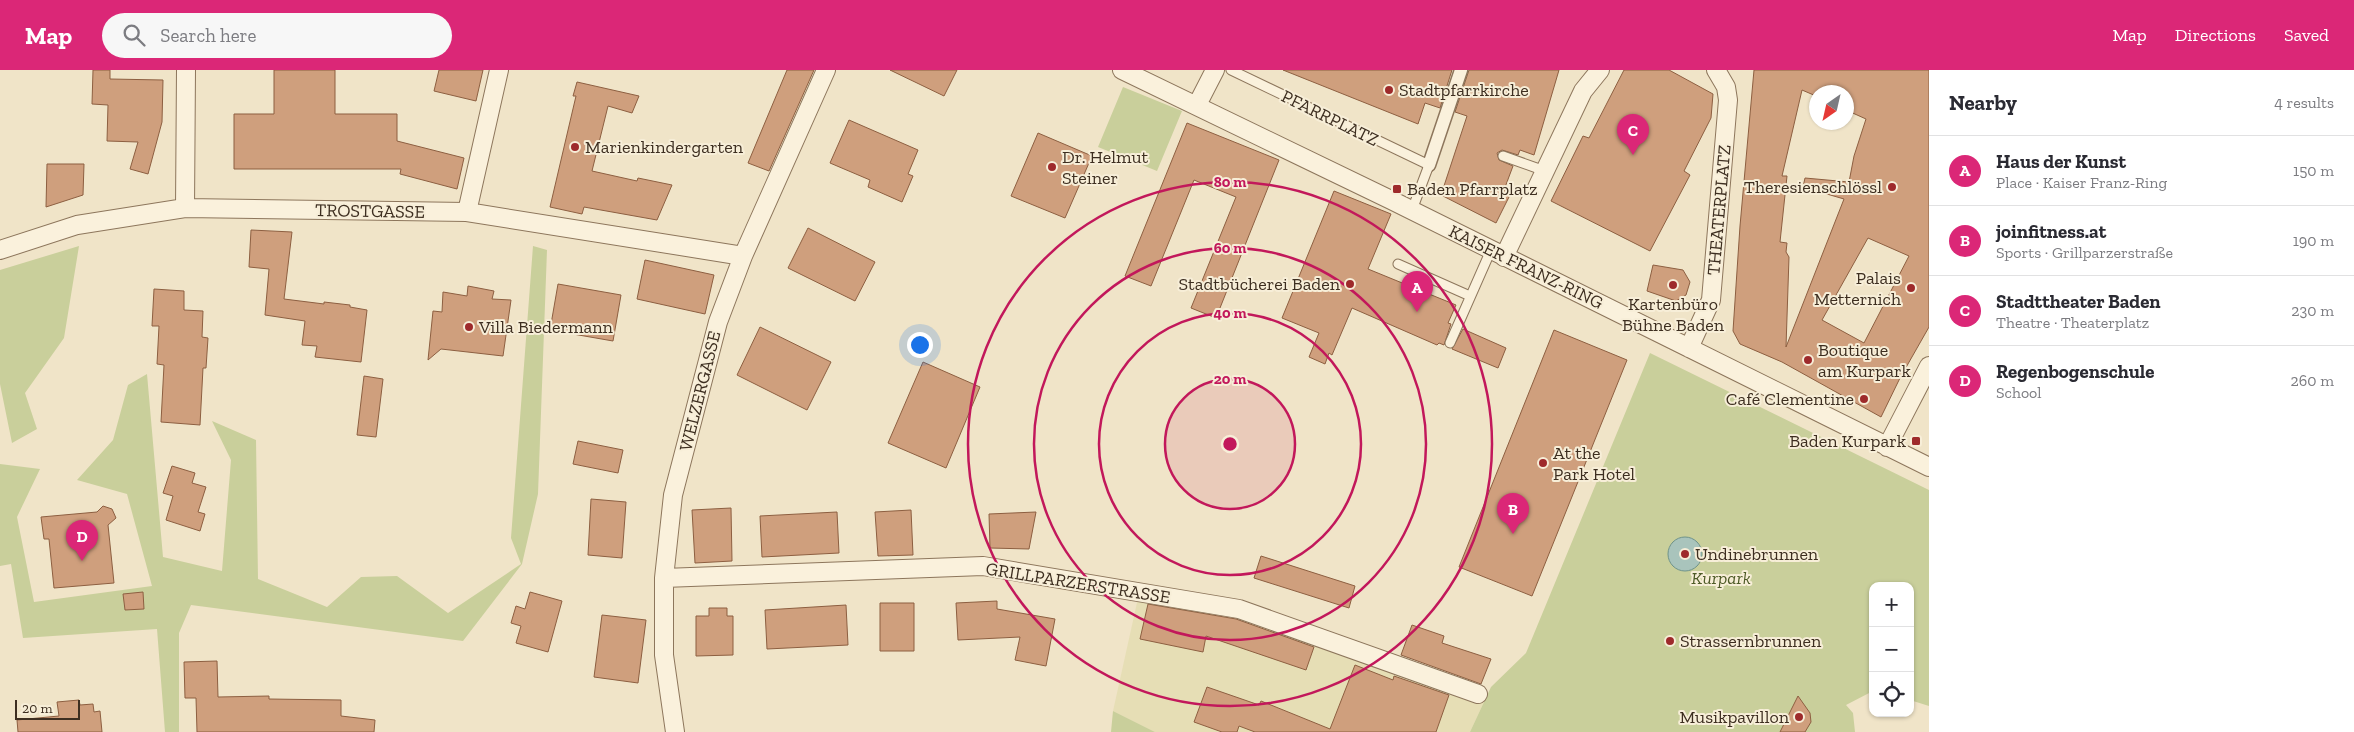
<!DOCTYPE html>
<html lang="en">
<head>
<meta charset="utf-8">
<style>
  body { margin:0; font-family:"Zilla Slab",serif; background:#f7f7f7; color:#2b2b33 }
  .controls { position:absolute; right:15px; bottom:15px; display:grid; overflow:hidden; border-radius:10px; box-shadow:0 1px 4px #0004 }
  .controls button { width:45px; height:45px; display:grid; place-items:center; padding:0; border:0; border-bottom:1px solid #e1e1e2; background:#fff; color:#2b2b33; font:25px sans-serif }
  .compass { position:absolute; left:1809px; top:15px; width:45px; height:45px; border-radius:50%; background:#fff; box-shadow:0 1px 4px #0004; rotate:214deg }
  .scale { position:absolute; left:15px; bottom:12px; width:65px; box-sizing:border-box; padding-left:5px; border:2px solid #3d2e20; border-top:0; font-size:14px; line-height:18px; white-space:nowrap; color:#3d2e20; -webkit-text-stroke:4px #f7eed8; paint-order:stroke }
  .you { position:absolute; left:919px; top:274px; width:18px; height:18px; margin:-12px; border:4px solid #fff; border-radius:50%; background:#1a73e8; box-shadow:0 0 0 8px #1a73e833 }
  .badge { display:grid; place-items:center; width:32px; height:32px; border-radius:50%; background:#db2777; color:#fff; font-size:16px; font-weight:700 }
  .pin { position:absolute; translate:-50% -41px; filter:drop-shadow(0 1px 2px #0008) }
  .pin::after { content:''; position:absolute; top:26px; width:18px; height:15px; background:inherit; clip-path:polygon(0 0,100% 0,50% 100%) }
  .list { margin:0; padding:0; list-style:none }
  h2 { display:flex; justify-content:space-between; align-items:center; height:65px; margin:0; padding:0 20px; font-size:21px }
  h2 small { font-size:16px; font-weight:400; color:#7c7c81 }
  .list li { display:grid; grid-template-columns:32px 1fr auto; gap:15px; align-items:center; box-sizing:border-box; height:70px; padding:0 20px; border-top:1px solid #e1e1e2 }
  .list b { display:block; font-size:19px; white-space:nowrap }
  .list p { margin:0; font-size:16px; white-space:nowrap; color:#7c7c81 }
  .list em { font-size:16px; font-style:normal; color:#7c7c81 }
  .icon { flex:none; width:28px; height:28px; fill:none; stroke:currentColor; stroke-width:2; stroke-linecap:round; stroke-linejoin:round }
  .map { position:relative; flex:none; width:1929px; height:662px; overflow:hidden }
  header { display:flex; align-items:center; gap:30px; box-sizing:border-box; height:70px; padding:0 25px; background:#db2777; color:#fff }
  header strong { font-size:24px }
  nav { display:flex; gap:28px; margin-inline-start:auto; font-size:18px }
  .search { width:350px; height:45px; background:#f7f7f7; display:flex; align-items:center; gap:12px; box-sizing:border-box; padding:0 18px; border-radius:28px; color:#7c7c81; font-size:19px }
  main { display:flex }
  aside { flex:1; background:#fff }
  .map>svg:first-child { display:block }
  .farmland { fill:#e6deb5 }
  .green { fill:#c9cf9b }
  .water { fill:#a9c4bc; stroke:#6f938a }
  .building { fill:#cf9f7d; stroke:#8d5f41; fill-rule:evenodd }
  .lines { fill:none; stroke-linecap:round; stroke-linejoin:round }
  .service-casing { stroke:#8d765c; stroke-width:11 }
  .pedestrian-casing { stroke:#8d765c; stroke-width:15 }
  .minor-casing { stroke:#8d765c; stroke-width:20 }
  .service { stroke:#faf1dc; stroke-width:9 }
  .pedestrian { stroke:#faf1dc; stroke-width:12 }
  .minor { stroke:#faf1dc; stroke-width:18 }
  .ring { fill:none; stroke:#c2185b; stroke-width:2.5 }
  .poi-dot { fill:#9e2a2b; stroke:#f7eed8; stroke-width:2 }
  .labels { text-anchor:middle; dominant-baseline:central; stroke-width:4; stroke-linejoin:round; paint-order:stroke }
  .poi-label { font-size:18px; fill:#3d2e20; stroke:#f7eed8; text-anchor:start }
  .street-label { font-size:18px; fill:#3d2e20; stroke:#f7eed8 }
  .park-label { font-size:18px; font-style:italic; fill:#4d5a26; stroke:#f7eed8 }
  .centre { fill:#c2185b; stroke:#f7eed8; stroke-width:2.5 }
  .ring-label { font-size:15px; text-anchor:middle; font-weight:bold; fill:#c2185b; stroke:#f7eed8; stroke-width:4; stroke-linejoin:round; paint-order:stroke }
</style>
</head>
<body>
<header>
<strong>Map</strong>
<div class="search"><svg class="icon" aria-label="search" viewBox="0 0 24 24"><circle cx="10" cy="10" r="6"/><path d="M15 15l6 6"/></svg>Search here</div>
<nav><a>Map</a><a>Directions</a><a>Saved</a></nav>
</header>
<main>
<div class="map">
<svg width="1929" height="662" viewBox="0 0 1929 662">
  <rect width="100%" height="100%" fill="#f0e4c8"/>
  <path class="farmland" d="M1138 528 1235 547 1485 630 1470 662H1155L1113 641Z"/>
  <path class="green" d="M1123 17 1182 41 1157 101 1098 77Z
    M79 176 64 268 25 323 37 359 12 373 0 314V200Z
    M533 176 547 180 538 424 522 494 463 571 191 535 179 563V662H165L157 559 23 568 11 494 0 496V394L40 399 17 447 34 532 152 516 127 424 77 410 113 370 128 315 147 304 163 487 222 501 231 390 212 351 256 370 258 509 327 537 361 507 397 506 448 543 521 494 511 468Z
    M1650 283 1929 420V636L1910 630V516H1873V621L1846 635 1853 643 1855 662H1470L1491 617 1526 583Z
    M1113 641 1155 662H1111Z"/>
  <path class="water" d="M1668 484a17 17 0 1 1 34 0a17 17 0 1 1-34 0Z"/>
  <path class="building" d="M93 0H110V9L163 10 162 52 148 104 130 99 138 72 107 71 108 35 92 34Z
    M274 0H335V44H397V71L464 88 457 119 400 104 401 99H234V44H274Z
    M439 0H483L476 31 434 21Z
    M787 0H814L769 101 748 93Z
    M890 0H957L944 26Z
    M1283 0H1452L1440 38 1425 33 1418 54Z
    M1469 0H1559L1534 85 1520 80 1518 85 1502 80 1497 83 1499 90 1513 96 1504 120 1511 123 1496 153 1441 125 1467 46 1455 42Z
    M1624 0H1669L1713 24 1711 48 1684 101 1690 105 1650 181 1551 131 1583 66 1589 68Z
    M1754 0H1929V257L1900 308 1881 347 1782 292 1740 274 1733 261 1740 156ZM1802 20 1816 26V22H1846V40L1866 49 1854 86 1849 112 1805 108 1803 117 1844 129 1786 277 1789 187 1786 182 1787 173 1780 172 1787 106H1782ZM1868 168 1909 186 1864 273 1822 250Z
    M577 12 639 26 632 43 608 36 592 101 637 111 638 108 672 115 657 150 584 137 582 144 550 137 576 26H573Z
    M849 50 918 80 908 104 913 106 902 132 868 117 870 110 830 93Z
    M1187 53 1279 90 1216 248 1191 238 1236 127 1194 110 1151 216 1125 206Z
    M1038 63 1092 86 1065 148 1011 126Z
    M47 94H84L83 125 46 137Z
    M1334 121 1391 144 1368 199 1456 235 1448 253 1451 254 1444 275 1439 273 1437 275 1352 238 1332 285 1329 283 1325 294 1309 287 1319 263 1282 248Z
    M808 158 875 192 855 231 788 198Z
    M251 160 292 162 284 229 324 234V232L350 235V237L367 240 361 292 315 287 317 276 302 275 305 251 265 245 269 199 249 197Z
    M645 190 714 205 705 244 637 229Z
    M1653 195 1683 200 1690 212 1686 225 1676 231 1647 221Z
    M558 214 621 225 613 271 550 260Z
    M468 216 494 221 492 229 511 230 503 286 441 279 428 290 433 241 442 242 443 222 467 226Z
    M154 219 184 221V240L203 241 202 267 208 268 206 298H203L200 355 161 352 164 295 157 294 159 256H152Z
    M760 257 831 292 807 340 737 305Z
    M1463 259 1506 278 1498 298 1452 279Z
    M1554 260 1627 290 1532 526 1459 497Z
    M923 292 980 317 946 398 888 373Z
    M364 306 383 309 376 367 357 365Z
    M578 371 623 380 618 403 573 394Z
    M172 396 195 403 192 413 206 417 198 442 205 444 200 461 166 450 173 426 163 423Z
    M591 429 626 432 622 488 588 485Z
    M103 436 112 439 116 448 108 455 114 513 54 518 49 469H44L41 447 97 442Z
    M731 438 732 491 695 493 692 440Z
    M911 440 913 485 878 486 875 442Z
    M837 442 839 483 762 487 760 446Z
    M1036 442 1029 479 990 478 989 444Z
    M1261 486 1355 516 1349 538 1254 508Z
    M143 522 144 539 125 540 123 524Z
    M530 522 562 531 548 582 516 573 521 556 511 553 516 536 525 539Z
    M997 531V539L1055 549 1046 596 1015 590 1020 567 958 570 956 533Z
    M880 533H914V581H880Z
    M1148 534 1236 549 1314 577 1306 600 1206 566 1203 582 1140 569Z
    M846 535 848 575 767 579 765 540Z
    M709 538H727V546H733V585L696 586V546H709Z
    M602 545 646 550 638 613 594 607Z
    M1412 555 1444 566 1442 573 1491 589 1481 614 1401 585Z
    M217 591 218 627 269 626V629L341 630V646L375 650 374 662H197L196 628H185L184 592Z
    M1355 595 1393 610 1394 606 1449 625 1436 662H1255L1239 656 1237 662H1222L1194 652 1207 617 1259 635 1261 631 1330 659Z
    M1798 626 1810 643 1811 652 1805 662H1780Z
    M79 630 80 635 93 634 94 642 100 641 102 662H18L17 650 59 646 57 632Z"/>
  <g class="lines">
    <defs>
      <path id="service" d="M1231 0 1429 95 1412 140
        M1503 86 1545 101
        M1398 194 1470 226
        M1450 273 1491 180"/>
      <path id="pedestrian" d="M1429 95 1461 0"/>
      <path id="minor" d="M1122 0 1391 130 1929 397
        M1197 35 1215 0
        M185 138 186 0
        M467 142 499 0
        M0 180 77 155 185 138 467 142 743 186
        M1504 187 1583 21 1600 0
        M1689 278 1711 230 1728 30 1726 17 1716 0
        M1887 377 1929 296
        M664 508 983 496 1239 539 1478 624
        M675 662 664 585V508L673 425 718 252 743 186 826 0"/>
    </defs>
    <use href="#service" class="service-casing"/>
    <use href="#pedestrian" class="pedestrian-casing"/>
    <use href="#minor" class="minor-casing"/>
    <use href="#service" class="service"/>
    <use href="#pedestrian" class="pedestrian"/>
    <use href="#minor" class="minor"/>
  </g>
  <circle cx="1230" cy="374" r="65" fill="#c2185b" fill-opacity=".12"/>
  <g class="ring">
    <circle cx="1230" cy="374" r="65"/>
    <circle cx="1230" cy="374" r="131"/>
    <circle cx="1230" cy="374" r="196"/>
    <circle cx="1230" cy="374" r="262"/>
  </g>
  <g class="poi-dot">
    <circle cx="1389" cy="20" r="5"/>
    <circle cx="575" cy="77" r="5"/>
    <circle cx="1052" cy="97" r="5"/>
    <circle cx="1892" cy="117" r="5"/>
    <rect x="1392" y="114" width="10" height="10" rx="2.5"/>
    <circle cx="1350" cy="214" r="5"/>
    <circle cx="1673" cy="215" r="5"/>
    <circle cx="1911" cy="218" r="5"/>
    <circle cx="469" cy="257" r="5"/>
    <circle cx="1808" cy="290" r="5"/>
    <circle cx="1864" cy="329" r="5"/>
    <rect x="1911" y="366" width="10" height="10" rx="2.5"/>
    <circle cx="1543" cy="393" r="5"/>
    <circle cx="1685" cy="484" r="5"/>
    <circle cx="1670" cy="571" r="5"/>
    <circle cx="1799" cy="647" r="5"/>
  </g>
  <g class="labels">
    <g class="poi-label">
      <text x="1399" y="20">Stadtpfarrkirche</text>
      <text x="585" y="77">Marienkindergarten</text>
      <text x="1062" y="87">Dr. Helmut<tspan x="1062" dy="21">Steiner</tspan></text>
      <text x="1882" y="117" text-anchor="end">Theresienschlössl</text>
      <text x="1407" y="119">Baden Pfarrplatz</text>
      <text x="1901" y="208" text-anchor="end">Palais<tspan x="1901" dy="21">Metternich</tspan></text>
      <text x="1340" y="214" text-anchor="end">Stadtbücherei Baden</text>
      <text x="1673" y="234" text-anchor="middle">Kartenbüro<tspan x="1673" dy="21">Bühne Baden</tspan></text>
      <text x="479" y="257">Villa Biedermann</text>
      <text x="1818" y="280">Boutique<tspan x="1818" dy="21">am Kurpark</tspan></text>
      <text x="1854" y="329" text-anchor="end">Café Clementine</text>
      <text x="1906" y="371" text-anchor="end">Baden Kurpark</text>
      <text x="1553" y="383">At the<tspan x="1553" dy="21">Park Hotel</tspan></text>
      <text x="1695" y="484">Undinebrunnen</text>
      <text x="1680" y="571">Strassernbrunnen</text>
      <text x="1789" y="647" text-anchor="end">Musikpavillon</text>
    </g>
    <g class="street-label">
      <text transform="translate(1330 48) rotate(26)">PFARRPLATZ</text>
      <text transform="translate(1719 140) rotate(-85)">THEATERPLATZ</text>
      <text transform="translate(370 141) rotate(1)">TROSTGASSE</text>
      <text transform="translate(1526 197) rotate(26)">KAISER FRANZ-RING</text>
      <text transform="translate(700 321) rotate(-76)">WELZERGASSE</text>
      <text transform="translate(1078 513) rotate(9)">GRILLPARZERSTRASSE</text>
    </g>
    <g class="park-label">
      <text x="1721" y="508">Kurpark</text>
    </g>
  </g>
  <circle cx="1230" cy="374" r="8" class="centre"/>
  <g class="ring-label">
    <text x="1230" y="117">80 m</text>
    <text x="1230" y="183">60 m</text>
    <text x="1230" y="248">40 m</text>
    <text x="1230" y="314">20 m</text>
  </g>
</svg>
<div class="controls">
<button>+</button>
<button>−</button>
<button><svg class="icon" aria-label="locate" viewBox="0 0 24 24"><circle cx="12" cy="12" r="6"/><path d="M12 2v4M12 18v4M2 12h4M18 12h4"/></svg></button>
</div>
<svg class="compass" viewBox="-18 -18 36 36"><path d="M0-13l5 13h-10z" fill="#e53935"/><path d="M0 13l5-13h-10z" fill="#7c7c81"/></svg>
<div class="scale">20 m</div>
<div class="you"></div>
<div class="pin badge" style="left:1417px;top:242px">A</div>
<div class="pin badge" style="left:1513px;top:464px">B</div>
<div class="pin badge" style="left:1633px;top:85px">C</div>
<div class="pin badge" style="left:82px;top:491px">D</div>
</div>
<aside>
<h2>Nearby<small>4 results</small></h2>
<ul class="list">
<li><span class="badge">A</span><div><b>Haus der Kunst</b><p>Place · Kaiser Franz-Ring</p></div><em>150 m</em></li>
<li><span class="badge">B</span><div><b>joinfitness.at</b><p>Sports · Grillparzerstraße</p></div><em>190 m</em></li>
<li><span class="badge">C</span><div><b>Stadttheater Baden</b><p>Theatre · Theaterplatz</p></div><em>230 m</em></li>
<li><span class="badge">D</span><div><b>Regenbogenschule</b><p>School</p></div><em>260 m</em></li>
</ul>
</aside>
</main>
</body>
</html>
